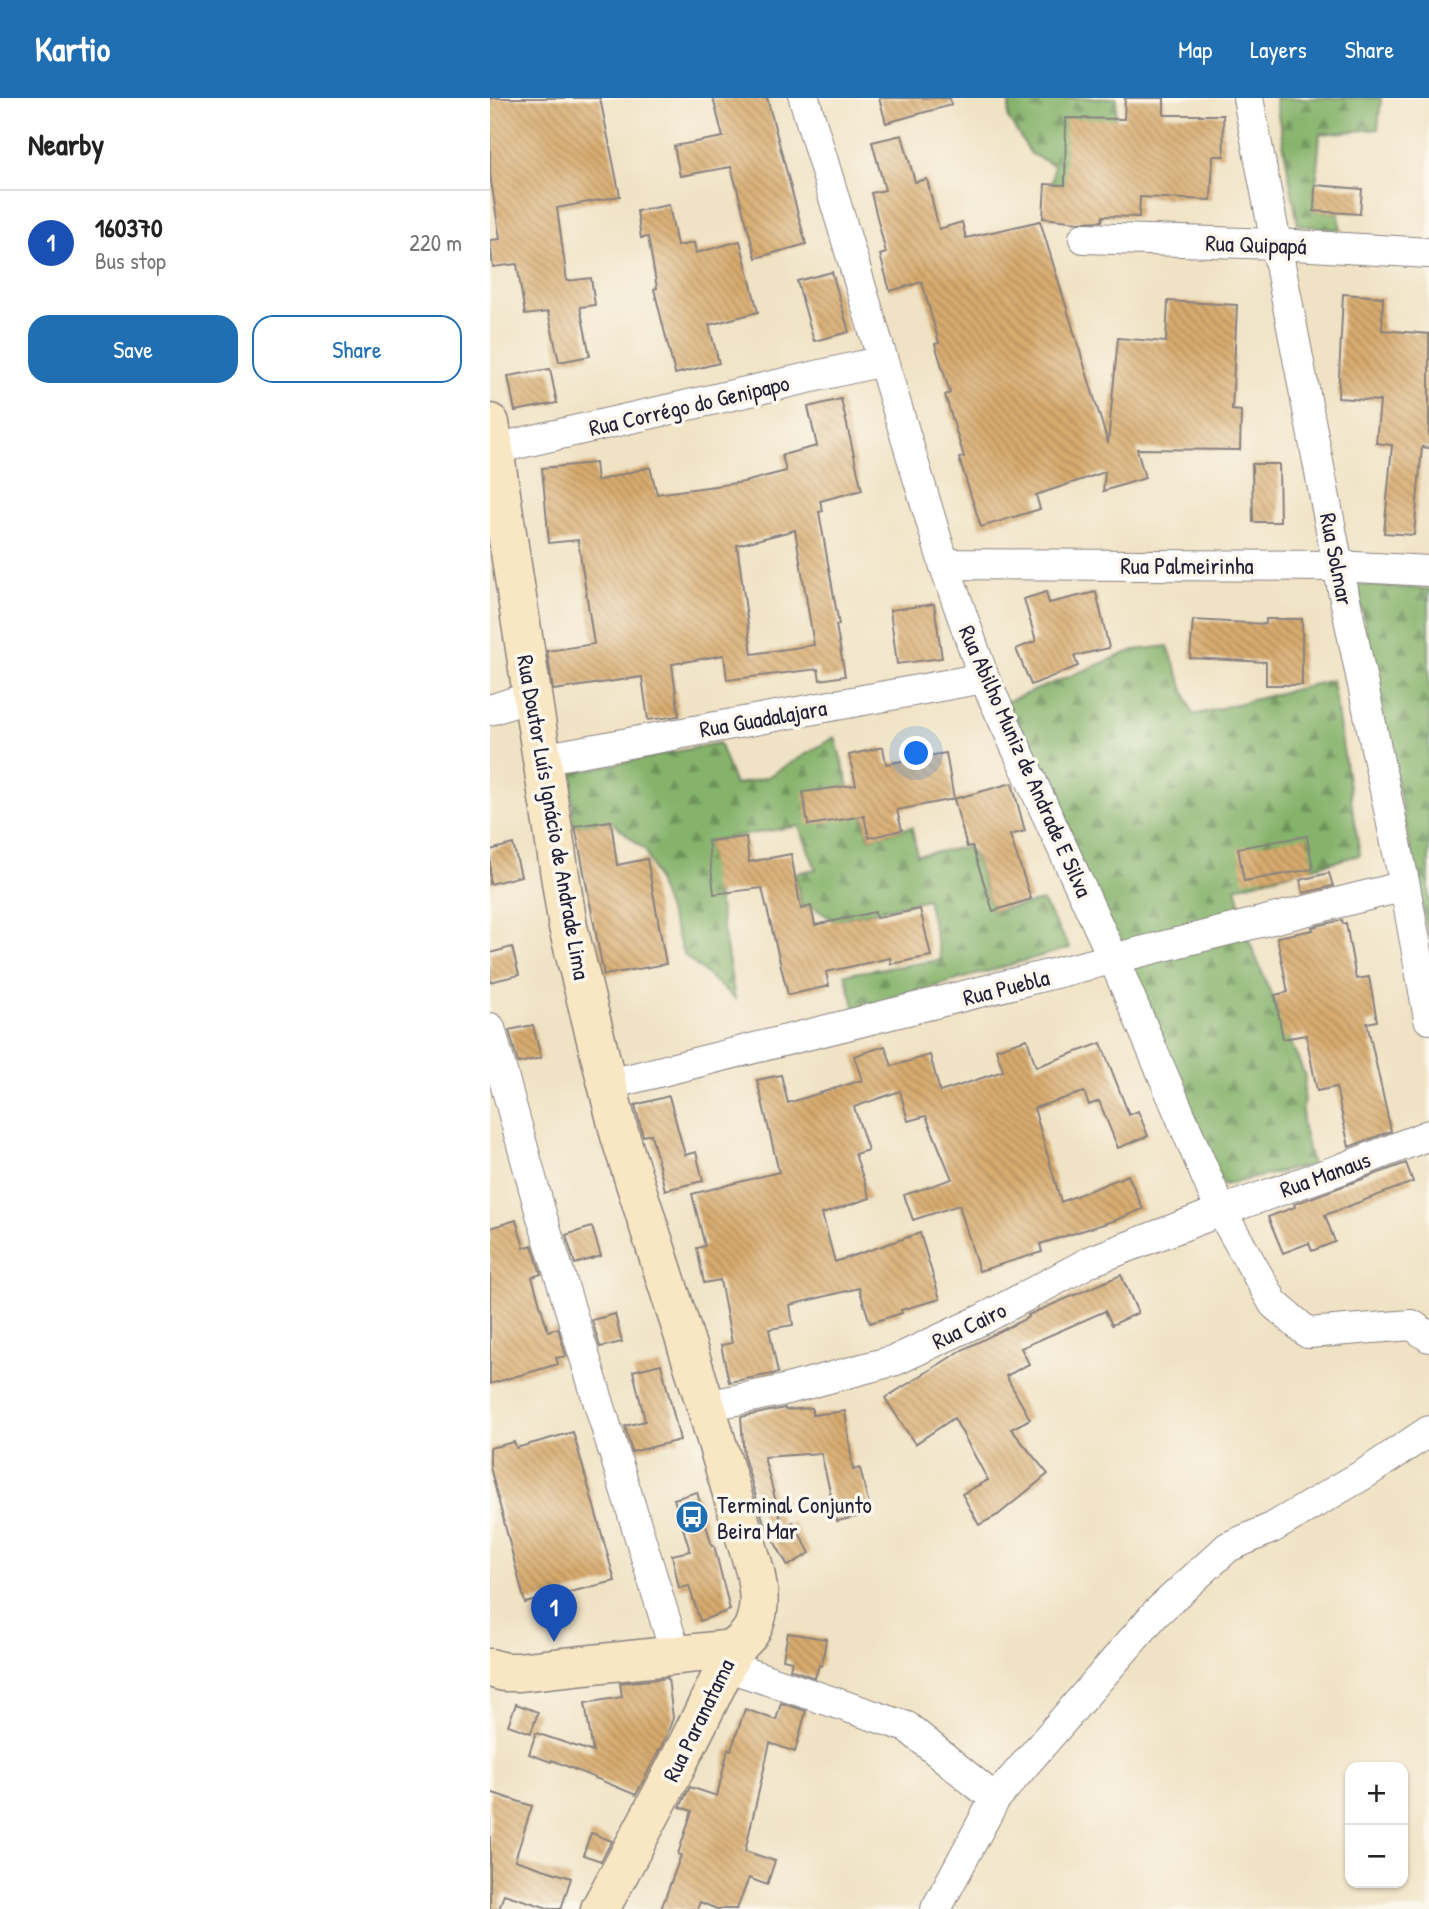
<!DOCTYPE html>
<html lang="en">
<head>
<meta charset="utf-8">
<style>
  body { margin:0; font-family:"Patrick Hand",sans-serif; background:#f2f2f2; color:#222 }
  .controls { position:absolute; right:21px; bottom:21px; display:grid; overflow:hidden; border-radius:14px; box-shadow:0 2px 5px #0004 }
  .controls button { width:63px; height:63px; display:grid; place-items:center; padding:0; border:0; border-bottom:2px solid #e0e0e0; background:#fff; color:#222; font:35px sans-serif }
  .you { position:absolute; left:427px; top:656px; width:24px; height:24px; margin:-18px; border:5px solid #fff; border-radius:50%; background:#1a73e8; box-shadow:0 0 0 10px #1a73e833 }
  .badge { display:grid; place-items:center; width:46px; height:46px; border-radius:50%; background:#1f6fb2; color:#fff; font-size:23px; font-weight:700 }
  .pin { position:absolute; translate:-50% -58px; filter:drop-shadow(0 2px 4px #0008) }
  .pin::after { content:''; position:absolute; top:37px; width:24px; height:21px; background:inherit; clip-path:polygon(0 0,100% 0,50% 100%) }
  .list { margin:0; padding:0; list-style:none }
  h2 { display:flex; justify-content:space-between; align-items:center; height:91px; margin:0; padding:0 28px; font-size:30px }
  h2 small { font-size:23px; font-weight:400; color:#767676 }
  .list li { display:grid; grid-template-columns:46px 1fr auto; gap:21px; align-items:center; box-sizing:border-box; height:105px; padding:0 28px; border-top:2px solid #e0e0e0 }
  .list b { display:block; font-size:26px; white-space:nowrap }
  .list p { margin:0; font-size:23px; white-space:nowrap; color:#767676 }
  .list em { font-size:23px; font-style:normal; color:#767676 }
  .actions { display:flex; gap:14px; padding:21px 28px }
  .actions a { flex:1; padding:16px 0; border:2px solid #1f6fb2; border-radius:21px; text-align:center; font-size:24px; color:#1f6fb2 }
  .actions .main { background:#1f6fb2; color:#fff }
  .map { position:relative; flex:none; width:939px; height:1811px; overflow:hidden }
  header { display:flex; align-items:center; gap:42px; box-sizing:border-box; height:98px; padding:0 35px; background:#1f6fb2; color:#fff }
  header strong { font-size:33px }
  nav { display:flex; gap:38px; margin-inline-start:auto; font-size:24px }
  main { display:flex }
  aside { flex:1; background:#fff }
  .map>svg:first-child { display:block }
  .forest { fill:url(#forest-firs); stroke:#546a54; stroke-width:2 }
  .building { fill:url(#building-back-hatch); fill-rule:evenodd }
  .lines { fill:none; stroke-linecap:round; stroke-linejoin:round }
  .street-casing { stroke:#898280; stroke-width:32 }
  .secondary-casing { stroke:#898280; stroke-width:41 }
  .street { stroke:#fff; stroke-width:30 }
  .secondary { stroke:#f9e7c3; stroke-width:38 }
  .labels { text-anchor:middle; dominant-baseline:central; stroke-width:7; stroke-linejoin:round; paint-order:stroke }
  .street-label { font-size:23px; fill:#22223b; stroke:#fbf7ec }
  .poi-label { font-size:23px; fill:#22223b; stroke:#fbf7ec; text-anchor:start }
</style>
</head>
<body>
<header>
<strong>Kartio</strong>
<nav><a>Map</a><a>Layers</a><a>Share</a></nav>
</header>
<main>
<aside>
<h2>Nearby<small></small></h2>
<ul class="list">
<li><span class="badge" style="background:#1a4fb4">1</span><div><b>160370</b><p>Bus stop</p></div><em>220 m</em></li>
</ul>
<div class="actions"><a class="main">Save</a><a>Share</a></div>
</aside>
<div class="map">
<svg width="939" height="1811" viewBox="0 0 939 1811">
  <defs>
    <pattern id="forest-firs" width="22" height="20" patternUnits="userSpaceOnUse" patternTransform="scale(1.75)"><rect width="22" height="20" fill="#86b36c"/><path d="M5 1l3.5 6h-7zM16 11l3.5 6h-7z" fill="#6d915a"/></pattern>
    <pattern id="building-back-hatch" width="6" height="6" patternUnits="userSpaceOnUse" patternTransform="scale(1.75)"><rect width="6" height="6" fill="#d8ab6e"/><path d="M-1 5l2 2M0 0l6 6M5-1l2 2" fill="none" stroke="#af8b5c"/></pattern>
  </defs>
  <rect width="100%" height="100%" fill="#fbf7ec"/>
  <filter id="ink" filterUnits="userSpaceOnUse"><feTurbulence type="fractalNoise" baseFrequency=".0143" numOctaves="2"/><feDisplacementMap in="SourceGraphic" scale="14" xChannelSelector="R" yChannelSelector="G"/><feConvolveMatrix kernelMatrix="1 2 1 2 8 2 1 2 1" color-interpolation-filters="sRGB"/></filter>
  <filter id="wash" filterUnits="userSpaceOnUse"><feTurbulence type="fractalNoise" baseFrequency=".00686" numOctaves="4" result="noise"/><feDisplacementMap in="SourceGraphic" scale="28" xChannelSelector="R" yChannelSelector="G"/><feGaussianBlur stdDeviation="1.57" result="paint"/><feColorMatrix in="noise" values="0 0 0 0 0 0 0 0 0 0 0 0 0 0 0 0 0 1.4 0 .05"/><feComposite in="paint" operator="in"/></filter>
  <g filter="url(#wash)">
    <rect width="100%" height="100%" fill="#f0e2c4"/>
    <path class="forest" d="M520 0H627L620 91 562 86 564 67 541 56 518 20Z
      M785 0H891L888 31 830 36 824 112 848 115 851 132 808 127Z
      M867 487 939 491V842Z
      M678 548 703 617 842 582 870 757 746 789 754 821 629 849 516 604 644 552Z
      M345 639 359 688 314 695 373 716 379 740 422 729 427 757 477 749 486 761 503 813 552 803 580 850 365 911 355 876 451 862 437 801 345 823 321 808 312 810 305 775 326 771 309 728 218 743 245 901 194 857 156 753 121 723 83 729 81 675 229 645 245 687 277 679Z
      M757 838 815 978 812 1026 822 1067 733 1087 641 868Z"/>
    <g id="blocks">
      <path class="building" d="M0 0H110L130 98 67 110 77 183 101 180 105 207 90 209 100 258 69 264 58 214 35 217 27 166 3 169 0 142 10 141 0 76Z
        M223 0H277L316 146 266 160 241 69 190 78 184 48 233 39Z
        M389 0H460L461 7 396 25Z
        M635 0H674V17H733L734 58H723L721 102 650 99 649 119 613 118 612 123 589 124 553 120 555 86 575 87 576 20 634 21Z
        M412 37 425 84 437 81 449 131 472 124 476 140 550 123 618 345 628 240 676 244 678 203 747 207 742 312 751 313 750 352 647 351 655 380 613 393 615 374 546 397 550 411 491 429 469 360 474 359 455 297 460 295 445 246 449 245 432 184 400 193 390 157 396 155 381 95 395 92 382 44Z
        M825 87 872 91 870 116 824 113Z
        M179 107 187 148 204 145 206 155 250 143 268 214 219 227 229 265 185 276 164 191 167 190 158 139 151 140 147 113Z
        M342 174 359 234 324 243 307 183Z
        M853 196 893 199 892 232 939 236V350L932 349 924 437 894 435 902 347 886 345 890 303 848 300Z
        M60 271 67 305 25 313 18 278Z
        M351 301 372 392 330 403 333 413 329 414 349 527H346L355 578 330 582 328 571 237 582 234 557 182 566 189 618 158 622 152 579 63 592 57 553 104 546 88 442 59 445 52 370 105 365 107 383 160 369 167 396 254 384 296 373 292 357 327 348 318 309ZM305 432 324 547 262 556 247 447Z
        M762 366H789L790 424H763Z
        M556 494 559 505 606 494 619 550 584 558 588 568 541 587 526 551 546 543 534 501Z
        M444 506 452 560 407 566 400 512Z
        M776 521H812V587H776V564L700 560 703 522 776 526Z
        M393 649 396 666 456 655 464 701 407 712 412 732 379 740 374 718 318 727 313 694 366 687 359 657Z
        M522 685 535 733 520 737 541 801 503 813 482 748 477 749 464 701Z
        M121 723 127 767 157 761 176 866 114 877 85 728Z
        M817 738 823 771 754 783 748 750Z
        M256 739 259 764 301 756 311 811 321 808 325 827 385 814 386 820 430 811 441 858 401 866 400 860 336 874 339 888 298 897 272 790 224 796 218 743Z
        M23 746 31 778 0 786V752Z
        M839 775 843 788 813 795 810 782Z
        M852 822 853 826 856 825 866 881 879 879 887 923 877 925 901 1033 859 1049 846 989 827 993 816 937 793 941 785 897 798 894 787 839 823 832 822 829Z
        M22 849 29 877 0 884V855Z
        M43 927 51 960 28 965 19 932Z
        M537 941 546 969 611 945 639 1017 648 1013 658 1038 628 1050 609 1003 599 1007 594 994 544 1010 571 1104 638 1077 653 1111 623 1123 550 1146 552 1154 489 1173 469 1107 423 1122 414 1097 462 1081 436 1018 418 1023 410 993 364 1009 378 1052 365 1056 380 1100 332 1116 345 1164 430 1135 450 1201 411 1212 412 1215 380 1225 369 1190 300 1207 303 1227 279 1231 288 1275 239 1284 231 1247 242 1245 230 1182 214 1185 207 1150 215 1148 202 1096 289 1074 267 982 291 977 298 1005 372 982 364 958 395 948 402 968 440 957 450 994 513 973 506 951Z
        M179 998 195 1057 206 1054 213 1083 175 1092 161 1036 153 1038 145 1007Z
        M916 1065 923 1084 835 1117 845 1144 822 1153 819 1145 793 1155 778 1119 805 1109 804 1106Z
        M26 1122 34 1150 42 1147 51 1176 42 1179 58 1233 68 1230 76 1258 66 1260 68 1266 0 1286V1130Z
        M102 1129 111 1158 85 1166 76 1137Z
        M631 1177 648 1215 622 1227 615 1213 531 1250 539 1266 516 1278 540 1321 521 1331 558 1376 508 1417 489 1427 472 1396 498 1382 464 1320 425 1346 395 1300 472 1252 539 1219 538 1217Z
        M125 1216 132 1244 110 1249 102 1222Z
        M171 1266 190 1342 142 1354 135 1328 155 1323 143 1273Z
        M295 1310V1312L322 1310V1317L355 1313 363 1372 370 1370 381 1416 347 1423 331 1355 274 1359 293 1430 303 1424 320 1455 298 1468 274 1425 254 1359 251 1319Z
        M83 1334 125 1483 35 1505 0 1369V1350L24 1344 26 1350Z
        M207 1394 222 1448 224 1447 240 1512 210 1523 199 1488 189 1490 182 1457 200 1453 184 1401Z
        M298 1535 336 1541 332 1568 329 1567 325 1580 300 1571 302 1563 293 1561Z
        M178 1580 183 1620 176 1639 146 1697 62 1662 61 1664 39 1656 46 1635 103 1654 95 1605 132 1599 130 1585Z
        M291 1605 316 1613 305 1654 280 1645 255 1753 285 1763 277 1787 259 1780 247 1811H227L210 1804 207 1811H171L191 1757 188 1756 202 1713 190 1709 200 1689 227 1698 238 1651 241 1652 255 1611 286 1622Z
        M26 1606 48 1614 41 1635 18 1627Z
        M0 1694 42 1708 25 1762 81 1780 71 1811H61L14 1796 9 1811H0Z
        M101 1735 122 1743 111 1763 93 1757Z"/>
    </g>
  </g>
  <g filter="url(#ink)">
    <use href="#blocks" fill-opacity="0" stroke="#898280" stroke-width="2"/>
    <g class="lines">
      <defs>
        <path id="street" d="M314 0 454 466 494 580 624 862 731 1113 784 1206 818 1235 922 1227 939 1239
          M758 0 848 468 915 788 939 921
          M594 140 787 146 939 155
          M4 351 393 263
          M454 466 848 468 939 473
          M0 612 43 598
          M51 661 494 580
          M0 930 51 1116 186 1557
          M116 987 915 788
          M216 1308 290 1293 406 1262 493 1221 601 1163 731 1113 851 1071 939 1037
          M236 1568 417 1629 505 1701
          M446 1811 505 1701 665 1516 738 1449 782 1430 876 1375 939 1333"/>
        <path id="secondary" d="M0 325 78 829 130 1038 216 1308 265 1473C268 1489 271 1505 266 1521 260 1543 247 1543 240 1559 200 1645 155 1728 110 1811
          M0 1570 14 1574H28L244 1551"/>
      </defs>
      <use href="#street" class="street-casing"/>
      <use href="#secondary" class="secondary-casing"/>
      <use href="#street" class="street"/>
      <use href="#secondary" class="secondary"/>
    </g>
  </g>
  <defs>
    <symbol id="bus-disc" viewBox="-11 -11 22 22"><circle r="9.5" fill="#1f6fb2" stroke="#fbf7ec"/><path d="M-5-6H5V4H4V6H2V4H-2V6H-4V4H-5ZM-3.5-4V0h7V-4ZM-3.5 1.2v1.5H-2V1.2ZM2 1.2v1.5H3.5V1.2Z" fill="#fff"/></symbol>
  </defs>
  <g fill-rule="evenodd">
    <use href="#bus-disc" x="183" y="1400" width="38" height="38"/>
  </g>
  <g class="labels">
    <g class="street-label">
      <text transform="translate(766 146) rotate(2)">Rua Quipapá</text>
      <text transform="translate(199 307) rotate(-13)">Rua Corrégo do Genipapo</text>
      <text transform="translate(847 461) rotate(79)">Rua Solmar</text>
      <text x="697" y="467">Rua Palmeirinha</text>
      <text transform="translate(273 620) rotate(-10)">Rua Guadalajara</text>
      <text transform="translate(536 663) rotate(66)">Rua Abilho Muniz de Andrade E Silva</text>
      <text transform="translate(64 719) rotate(80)">Rua Doutor Luís Ignácio de Andrade Lima</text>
      <text transform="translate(516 889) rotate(-14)">Rua Puebla</text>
      <text transform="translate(835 1076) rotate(-20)">Rua Manaus</text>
      <text transform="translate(479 1227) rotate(-26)">Rua Cairo</text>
      <text transform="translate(208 1622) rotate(-64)">Rua Paranatama</text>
    </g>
    <g class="poi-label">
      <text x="227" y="1406">Terminal Conjunto<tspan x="227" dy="26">Beira Mar</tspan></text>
    </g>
  </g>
</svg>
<div class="controls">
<button>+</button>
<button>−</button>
</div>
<div class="you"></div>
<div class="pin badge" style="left:64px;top:1544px;background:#1a4fb4">1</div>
</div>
</main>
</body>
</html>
